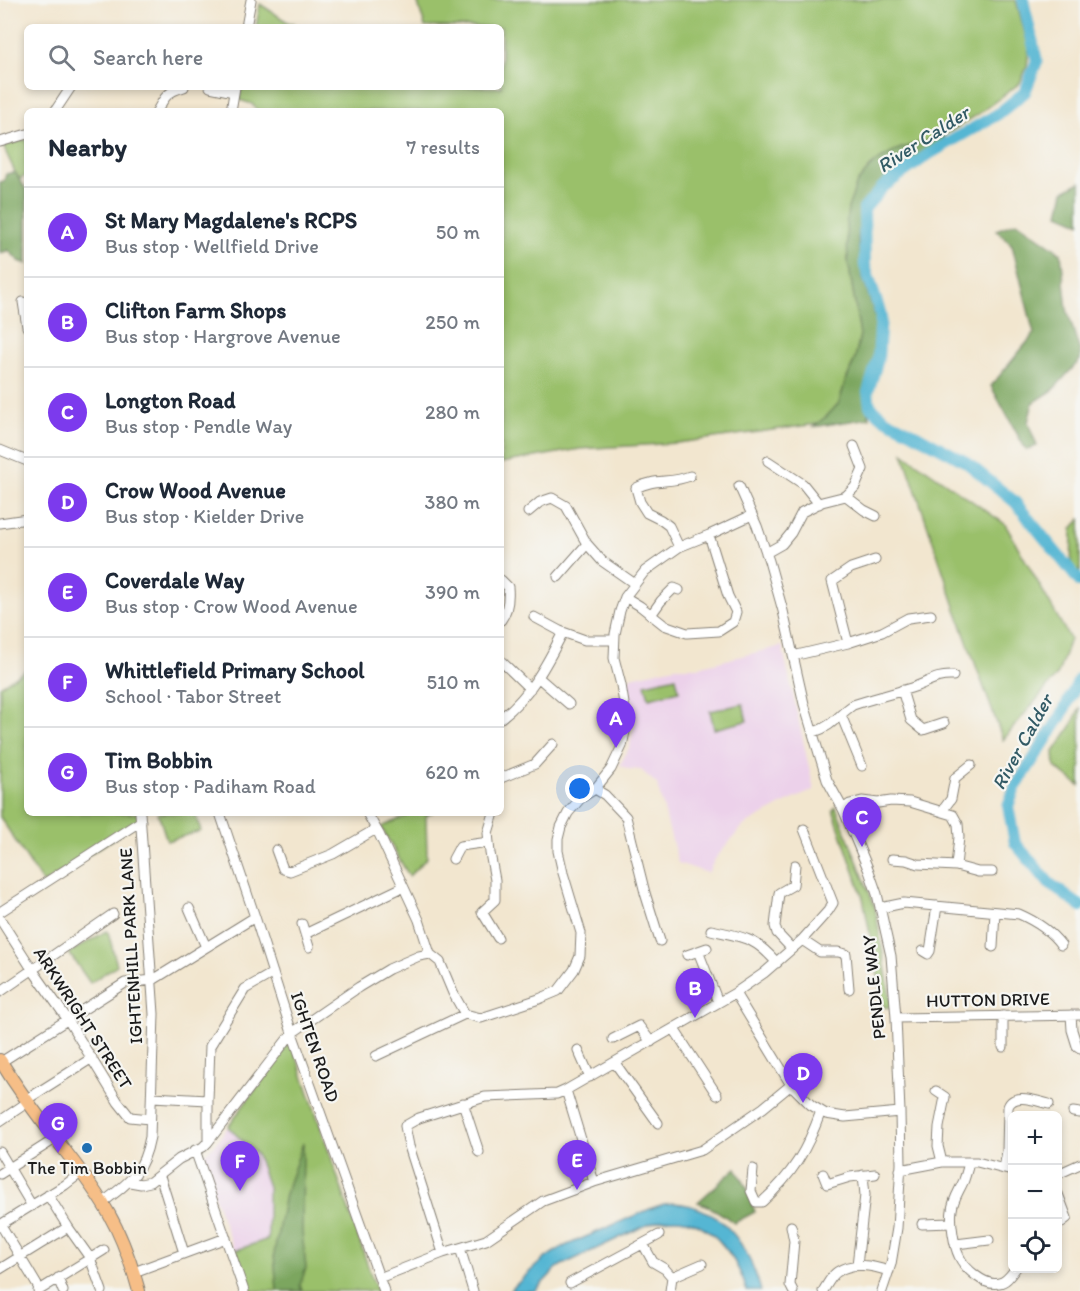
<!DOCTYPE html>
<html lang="en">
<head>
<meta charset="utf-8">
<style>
  body { margin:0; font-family:Itim,sans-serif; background:#f2f2f3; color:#1f2937 }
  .controls { position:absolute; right:18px; bottom:18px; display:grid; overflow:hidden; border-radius:9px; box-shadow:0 3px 9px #0003 }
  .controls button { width:54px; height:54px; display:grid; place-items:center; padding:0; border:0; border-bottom:2px solid #e0e1e3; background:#fff; color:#1f2937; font:30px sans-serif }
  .you { position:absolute; left:580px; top:789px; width:21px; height:21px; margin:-15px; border:4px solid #fff; border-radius:50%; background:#1a73e8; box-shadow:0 0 0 9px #1a73e833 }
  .badge { display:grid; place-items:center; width:39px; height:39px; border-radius:50%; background:#7c3aed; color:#fff; font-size:20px; font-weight:700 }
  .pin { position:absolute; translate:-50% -50px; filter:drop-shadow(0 2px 3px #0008) }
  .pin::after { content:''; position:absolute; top:32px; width:21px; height:18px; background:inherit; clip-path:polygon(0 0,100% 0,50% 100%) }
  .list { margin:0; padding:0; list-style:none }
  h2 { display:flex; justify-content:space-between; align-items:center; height:78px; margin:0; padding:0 24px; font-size:26px }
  h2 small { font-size:20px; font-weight:400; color:#747a83 }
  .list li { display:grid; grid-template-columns:39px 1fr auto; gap:18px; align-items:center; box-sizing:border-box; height:90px; padding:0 24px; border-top:2px solid #e0e1e3 }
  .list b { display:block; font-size:22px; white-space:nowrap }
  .list p { margin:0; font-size:20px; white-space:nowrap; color:#747a83 }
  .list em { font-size:20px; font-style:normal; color:#747a83 }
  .icon { flex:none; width:33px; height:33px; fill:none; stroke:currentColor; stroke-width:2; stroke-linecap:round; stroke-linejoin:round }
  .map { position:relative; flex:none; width:1080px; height:1291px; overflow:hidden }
  .search { position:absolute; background:#fff; box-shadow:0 3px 9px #0003; left:24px; top:24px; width:480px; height:66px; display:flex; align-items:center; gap:15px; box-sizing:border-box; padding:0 21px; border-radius:9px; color:#747a83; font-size:22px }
  .panel { position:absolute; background:#fff; box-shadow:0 3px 9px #0003; left:24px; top:108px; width:480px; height:708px; border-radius:9px }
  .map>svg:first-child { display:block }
  .built { fill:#ecd1ea }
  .green { fill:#9ac06b; stroke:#5b6e44; stroke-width:1.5 }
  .forest { fill:#7ba65f; stroke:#4c613e; stroke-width:1.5 }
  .water { fill:#54b6d3; stroke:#386978; stroke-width:1.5 }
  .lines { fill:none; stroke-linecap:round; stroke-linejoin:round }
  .river { stroke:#54b6d3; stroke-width:12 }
  .minor-casing { stroke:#878176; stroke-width:11 }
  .major-casing { stroke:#878176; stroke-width:14 }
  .minor { stroke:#fff; stroke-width:9 }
  .major { stroke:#f6be87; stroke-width:12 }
  .poi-dot { fill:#1f6fb2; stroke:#f6f6f2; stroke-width:2 }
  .labels { text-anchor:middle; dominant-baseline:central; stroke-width:4.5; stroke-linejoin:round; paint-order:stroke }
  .street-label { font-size:18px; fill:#1c1c1c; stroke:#f6f6f2 }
  .poi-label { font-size:18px; fill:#1c1c1c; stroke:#f6f6f2 }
  .water-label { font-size:20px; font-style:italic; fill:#325a65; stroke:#f6f6f2 }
</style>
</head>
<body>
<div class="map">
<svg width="1080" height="1291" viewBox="0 0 1080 1291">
  <rect width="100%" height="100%" fill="#f6f6f2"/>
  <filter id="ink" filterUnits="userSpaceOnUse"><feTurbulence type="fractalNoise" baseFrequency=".0167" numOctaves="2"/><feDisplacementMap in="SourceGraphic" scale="12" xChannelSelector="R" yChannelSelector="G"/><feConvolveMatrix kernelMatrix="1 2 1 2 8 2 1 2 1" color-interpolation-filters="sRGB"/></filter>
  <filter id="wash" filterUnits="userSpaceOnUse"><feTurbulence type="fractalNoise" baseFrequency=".008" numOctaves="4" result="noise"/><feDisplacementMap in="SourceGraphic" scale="24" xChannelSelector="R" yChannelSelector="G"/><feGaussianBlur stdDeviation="1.35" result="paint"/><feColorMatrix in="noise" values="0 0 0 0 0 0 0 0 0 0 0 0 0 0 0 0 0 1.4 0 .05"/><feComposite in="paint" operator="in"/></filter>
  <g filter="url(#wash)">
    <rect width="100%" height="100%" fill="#f2e6cf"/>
    <path class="built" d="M782 646 814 790 785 803 743 826 715 859 708 873 678 863 657 784 641 770 628 769 620 765 630 746 634 724 627 684 631 677 675 667H698Z
      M228 1127 257 1155 268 1187V1239L234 1251 203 1164V1157L205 1153 214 1146Z"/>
    <path class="green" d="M417 0H1016L1029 48 1027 67 1020 83 977 115 943 136 899 149 874 163 857 183 848 260 860 335 855 359 845 383 839 403 827 416 817 424 677 443 580 449 501 463V111H258L252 104 239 100 242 87H501V27H425Z
      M260 4 289 23H294L296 27H256Z
      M27 139V175L19 179 15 172 3 146Z
      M903 453 1005 524 1070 639 1058 674 1003 740 965 636Z
      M1080 519V583L1071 570 1072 529Z
      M27 669V813H141V821L43 884 0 817V686Z
      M676 677 679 691 649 698 645 684Z
      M743 704 747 721 714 729 710 711Z
      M1080 707V786L1055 767 1054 752 1072 725Z
      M836 807 875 907 892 1008 884 1007 863 898 833 810Z
      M158 813H195L201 831 167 841Z
      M409 813H431L426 816 427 858 409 876 381 827 409 815Z
      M106 931 108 932 117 965 90 983 69 953Z
      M291 1040 371 1275 377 1291H248L234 1251 268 1239V1187L257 1155 228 1127Z"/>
    <path class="forest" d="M943 136 945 140 895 176 872 195 862 208 858 239 862 275 877 321 875 360 864 394 865 402 870 418 813 427 827 416 839 403 845 383 855 359 860 335 848 260 846 225 848 208 857 183 874 163 899 149Z
      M15 172 27 191V264L19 261 8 250 0 254V182L4 181 6 174Z
      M1080 182V223L1059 214 1064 191Z
      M1017 222 1061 253 1067 309 1080 352V360L1052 391 1033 403 1028 422 1037 446 1026 450 991 386 1034 334 1012 245 996 230Z
      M303 1143 302 1232 306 1268 300 1285 302 1291H277L274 1254 285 1194Z
      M736 1168 747 1188 755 1212 734 1223C723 1214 711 1207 698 1202Z"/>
    <path class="water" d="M674 1203C724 1207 749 1247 761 1291H747C736 1255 707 1212 664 1220 653 1221 643 1227 634 1231 610 1242 586 1254 562 1265L556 1269 535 1291H510C527 1274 543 1257 565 1246L652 1208 664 1204Z"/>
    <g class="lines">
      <path class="river" d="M1023 0 1037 61 1025 92 998 114 929 154 883 187 864 209 865 266 881 315 878 359 868 392 870 406 885 419 913 433 966 462 1015 502 1080 582
        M1080 678 1061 716 1015 788 1008 806 1015 843 1049 883 1080 906"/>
    </g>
  </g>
  <g filter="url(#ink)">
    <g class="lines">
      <defs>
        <path id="minor" d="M246 27 251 0
          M210 87 234 92
          M55 111 71 87
          M157 111C165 96 167 92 184 87
          M231 111 235 87
          M0 142 27 134
          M23 302 27 327
          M0 450 27 461
          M768 461 803 484 819 504
          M739 486 757 526 769 561 783 611 804 704 827 780 843 809 869 871 877 894 891 956 896 1018 900 1112 901 1164 897 1228 891 1264 882 1291
          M846 496 864 510 876 516
          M528 512 540 502 552 498 566 506 587 544 602 561 635 584
          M0 523 27 519
          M679 547 669 526 661 520 647 513 640 502 636 488C655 478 670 484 690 476
          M766 553 782 544 791 533 802 512 822 502 846 496 855 487 863 469 854 446
          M558 577 587 544
          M501 580 508 587C509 599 508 611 501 620
          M625 597 640 606 664 625 687 633 719 631 733 622 736 612 728 596 709 535
          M651 615 661 601 674 588 679 590
          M534 617 560 631 585 640H614
          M848 643 832 581 851 568 875 560
          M793 656 848 643 882 632 908 618 931 615
          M501 661 530 689
          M539 678 569 704
          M902 690 911 720 923 730 944 723
          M841 715 862 766
          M501 718C530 696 547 664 563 632
          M814 732C833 726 838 715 853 705 874 698 896 693 917 686 930 681 938 675 953 676
          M501 778 535 764 553 744
          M595 789 605 795 626 817 645 893 660 941
          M843 809 850 804 862 801 878 803 891 801 910 802 953 815 958 824 959 837 956 866
          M942 811 951 799 955 778 971 765
          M220 813 255 917 292 1033 384 1291
          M367 813 379 834 419 920 430 954 440 962 453 993 465 1014 481 1018 539 999 558 991 574 970 580 956 581 933 563 873 558 851V839L561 827 568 813 581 798 595 789 611 769 622 746 627 722 621 685 614 658 615 634 620 611 625 597 645 571 679 547 709 535 752 515
          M494 813 488 833 490 853 495 880V900L482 912 498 938
          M276 850 283 869 290 871 333 854 376 829
          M453 859 460 846 489 842
          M892 859 906 860 918 864 956 866 978 872H992
          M189 908 206 947
          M880 908 904 903 1019 914C1035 921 1050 930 1061 945
          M0 912 141 821
          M0 919 32 969 68 1020 118 1102 130 1117 150 1119
          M302 924 309 947
          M711 930C743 937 755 937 777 963
          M305 934 403 887
          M802 940 820 952H838L846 954 849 989
          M993 947 995 912
          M792 949 777 933 775 926 779 893 793 885 795 865
          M698 951 718 1002
          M923 951 928 954 930 951 937 906
          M687 955 707 948
          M0 992 113 914
          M735 993 791 1085 811 1105 826 1114 845 1117 900 1112
          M1071 1015 1072 1030 1077 1046 1080 1048
          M1003 1016V1047
          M896 1018 1080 1015
          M674 1029 717 1095
          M613 1039 639 1026 651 1042
          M578 1050 590 1077
          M376 1056 465 1014
          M1 1062 125 983 153 980 255 917
          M615 1063 658 1123
          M566 1090 594 1182
          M936 1091 945 1097 939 1127 938 1146 942 1162
          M152 1097 208 1100
          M26 1100 92 1058
          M463 1103 479 1152
          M1073 1112 1080 1113
          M0 1121 28 1102
          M208 1142V1100L210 1046 245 989 273 973
          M195 1150 244 1291
          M0 1152 32 1206
          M969 1162C968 1168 966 1174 964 1180 960 1190 953 1199 952 1210 950 1221 954 1246 959 1256 964 1268 985 1287 999 1283 1007 1282 1011 1274 1016 1268
          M753 1169 751 1191 756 1202H762C793 1174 807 1150 821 1111
          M1004 1169 1007 1151 1008 1107C1013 1092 1036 1101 1049 1104
          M900 1170 942 1162H977L1012 1171
          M0 1174 55 1139
          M823 1174 827 1184 850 1177 875 1174
          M1058 1174 1080 1164
          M160 1176 184 1253
          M130 1182 141 1184 150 1182 179 1159 203 1147 208 1142 292 1033 359 987 389 969 419 956 430 954
          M1058 1194 1067 1218 1058 1225
          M48 1195 68 1227 90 1258 102 1291
          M102 1203C131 1181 143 1173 150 1137L154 1014 140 813
          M922 1224 951 1223
          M0 1225 65 1185 82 1172
          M1 1225 40 1290
          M791 1226 794 1241 790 1285 793 1291
          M643 1244 653 1262 665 1269 672 1277 670 1291
          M956 1244 989 1240
          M460 1248 473 1291
          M443 1253 409 1146 405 1126 419 1118 485 1097 557 1094 566 1090 735 993 764 973 802 940 828 911 833 903 804 829
          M857 1265 865 1195 863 1175
          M0 1269 68 1227
          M134 1272 226 1238
          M672 1277 702 1264
          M58 1278 63 1291
          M379 1278 443 1253 486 1240 543 1201 594 1182 702 1150 763 1108 791 1085
          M570 1283 659 1235
          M38 1291 104 1250
          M823 1291C827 1285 831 1276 837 1272 852 1261 873 1266 889 1271"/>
        <path id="major" d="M0 1060C17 1088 36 1114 56 1139 75 1164 94 1187 109 1214 122 1237 132 1266 139 1291"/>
      </defs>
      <use href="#minor" class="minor-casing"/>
      <use href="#major" class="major-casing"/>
      <use href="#minor" class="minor"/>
      <use href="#major" class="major"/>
    </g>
  </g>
  <circle class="poi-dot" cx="87" cy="1148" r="6"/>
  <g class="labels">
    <g class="street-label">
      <text transform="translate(131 946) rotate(-93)">IGHTENHILL PARK LANE</text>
      <text transform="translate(874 987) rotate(-96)">PENDLE WAY</text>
      <text transform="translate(988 1000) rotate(-1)">HUTTON DRIVE</text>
      <text transform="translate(83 1018) rotate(57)">ARKWRIGHT STREET</text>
      <text transform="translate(315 1047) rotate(71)">IGHTEN ROAD</text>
    </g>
    <g class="poi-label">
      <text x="87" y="1168">The Tim Bobbin</text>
    </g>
    <g class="water-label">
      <text transform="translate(923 139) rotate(-33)">River Calder</text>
      <text transform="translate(1022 742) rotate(-61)">River Calder</text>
    </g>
  </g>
</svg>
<div class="controls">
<button>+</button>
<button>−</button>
<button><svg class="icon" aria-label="locate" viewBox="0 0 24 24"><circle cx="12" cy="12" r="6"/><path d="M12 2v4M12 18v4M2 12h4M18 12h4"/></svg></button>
</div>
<div class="you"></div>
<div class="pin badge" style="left:616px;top:748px">A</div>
<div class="pin badge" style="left:695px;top:1018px">B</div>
<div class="pin badge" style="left:862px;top:847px">C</div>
<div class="pin badge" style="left:803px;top:1103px">D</div>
<div class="pin badge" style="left:577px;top:1190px">E</div>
<div class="pin badge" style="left:240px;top:1191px">F</div>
<div class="pin badge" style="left:58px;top:1153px">G</div>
<div class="search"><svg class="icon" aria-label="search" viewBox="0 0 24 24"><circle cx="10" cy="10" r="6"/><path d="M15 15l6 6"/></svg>Search here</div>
<section class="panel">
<h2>Nearby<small>7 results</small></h2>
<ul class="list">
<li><span class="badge">A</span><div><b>St Mary Magdalene's RCPS</b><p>Bus stop · Wellfield Drive</p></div><em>50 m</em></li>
<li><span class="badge">B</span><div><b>Clifton Farm Shops</b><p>Bus stop · Hargrove Avenue</p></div><em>250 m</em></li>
<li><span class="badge">C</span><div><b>Longton Road</b><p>Bus stop · Pendle Way</p></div><em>280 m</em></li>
<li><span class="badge">D</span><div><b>Crow Wood Avenue</b><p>Bus stop · Kielder Drive</p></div><em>380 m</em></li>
<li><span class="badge">E</span><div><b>Coverdale Way</b><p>Bus stop · Crow Wood Avenue</p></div><em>390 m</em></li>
<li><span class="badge">F</span><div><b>Whittlefield Primary School</b><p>School · Tabor Street</p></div><em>510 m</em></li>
<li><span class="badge">G</span><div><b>Tim Bobbin</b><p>Bus stop · Padiham Road</p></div><em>620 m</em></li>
</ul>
</section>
</div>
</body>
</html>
